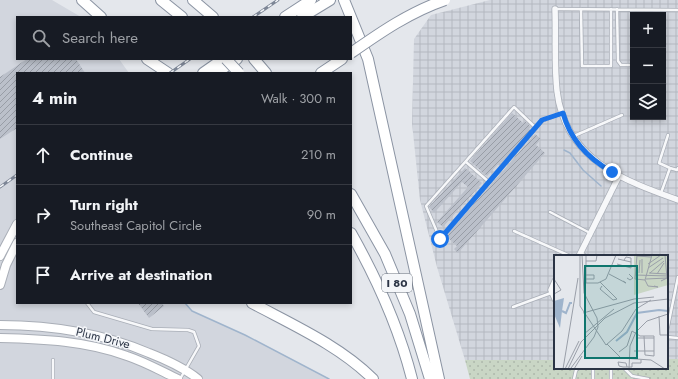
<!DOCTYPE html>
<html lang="en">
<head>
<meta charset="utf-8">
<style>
  body { margin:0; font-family:Jost,sans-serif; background:#242831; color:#f1f3f6 }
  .controls { position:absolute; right:12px; top:12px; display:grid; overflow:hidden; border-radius:0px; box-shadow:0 2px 6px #0003 }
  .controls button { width:36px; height:36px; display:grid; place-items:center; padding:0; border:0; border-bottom:1px solid #363941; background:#171b24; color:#f1f3f6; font:20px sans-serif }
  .stop { position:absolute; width:12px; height:12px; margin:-9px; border:3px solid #1a73e8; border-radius:50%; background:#fff }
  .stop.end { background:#1a73e8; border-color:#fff; box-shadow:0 1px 4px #0008 }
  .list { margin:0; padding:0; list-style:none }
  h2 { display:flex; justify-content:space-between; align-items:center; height:52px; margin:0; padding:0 16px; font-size:17px }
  h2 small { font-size:13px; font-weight:400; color:#9ea1a6 }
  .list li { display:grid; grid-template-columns:26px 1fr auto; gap:12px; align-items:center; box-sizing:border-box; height:60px; padding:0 16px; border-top:1px solid #363941 }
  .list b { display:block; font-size:15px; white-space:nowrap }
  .list p { margin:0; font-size:13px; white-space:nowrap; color:#9ea1a6 }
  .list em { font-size:13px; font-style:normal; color:#9ea1a6 }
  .icon { flex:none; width:22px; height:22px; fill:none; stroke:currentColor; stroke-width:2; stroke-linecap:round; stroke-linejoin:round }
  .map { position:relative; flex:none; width:678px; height:379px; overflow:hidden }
  .search { position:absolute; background:#171b24; box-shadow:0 2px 6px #0003; left:16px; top:16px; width:336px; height:44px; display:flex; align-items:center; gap:10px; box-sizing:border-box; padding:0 14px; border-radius:0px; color:#9ea1a6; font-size:15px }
  .panel { position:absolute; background:#171b24; box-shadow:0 2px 6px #0003; left:16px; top:72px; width:336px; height:232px; border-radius:0px }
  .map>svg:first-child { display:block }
  .built { fill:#d2d6de }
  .industrial { fill:url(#industrial-grid); fill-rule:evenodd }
  .grass { fill:url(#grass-dots) }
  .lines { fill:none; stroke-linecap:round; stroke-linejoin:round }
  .stream { stroke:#9fb4cc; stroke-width:1.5 }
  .building { fill:url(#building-hatch) }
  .lane-casing { stroke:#a9aeb7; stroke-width:4 }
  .street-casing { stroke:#a9aeb7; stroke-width:7 }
  .secondary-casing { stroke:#a9aeb7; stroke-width:10 }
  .highway-casing { stroke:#8b94a3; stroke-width:12 }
  .lane { stroke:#f7f8fa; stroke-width:2.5 }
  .street { stroke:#f7f8fa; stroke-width:5.5 }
  .secondary { stroke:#fff; stroke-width:8 }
  .highway { stroke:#fff; stroke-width:10 }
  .rail-casing { stroke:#7d8696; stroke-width:3 }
  .rail { stroke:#f4f6f9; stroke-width:1.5; stroke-dasharray:4.5; stroke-linecap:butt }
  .highway-bridge-casing { stroke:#8b94a3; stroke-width:12; stroke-linecap:butt }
  .highway-bridge { stroke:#fff; stroke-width:10 }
  .route { stroke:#1a73e8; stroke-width:5 }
  .labels { text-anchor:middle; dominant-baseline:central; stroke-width:3; stroke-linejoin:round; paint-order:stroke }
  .shield { fill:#f4f6f9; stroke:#676e7b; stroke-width:1 }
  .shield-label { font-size:11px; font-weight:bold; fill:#2b3445 }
  .street-label { font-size:12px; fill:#2b3445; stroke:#f4f6f9 }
  .inset-river { fill:none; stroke:#9fb4cc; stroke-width:2 }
  .inset-road { fill:none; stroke:#9a9fa9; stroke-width:1 }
  .view { fill:#0f766e; fill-opacity:0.15; stroke:#0f766e; stroke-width:2 }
  .inset-edge { fill:none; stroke:#2b3445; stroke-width:2 }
</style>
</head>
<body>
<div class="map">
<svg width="678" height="379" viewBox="0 0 678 379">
  <defs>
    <pattern id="industrial-grid" width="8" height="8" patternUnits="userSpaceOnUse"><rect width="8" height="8" fill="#d2d6de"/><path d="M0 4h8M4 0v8" fill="none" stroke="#b4b8c0"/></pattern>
    <pattern id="grass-dots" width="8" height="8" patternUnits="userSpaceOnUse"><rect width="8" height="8" fill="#c9d6c5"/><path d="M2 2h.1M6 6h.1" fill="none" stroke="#adb8ab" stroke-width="1.8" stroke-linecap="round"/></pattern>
    <pattern id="building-hatch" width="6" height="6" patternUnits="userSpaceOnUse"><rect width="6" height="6" fill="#bbc0ca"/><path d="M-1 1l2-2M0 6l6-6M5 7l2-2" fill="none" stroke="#989da6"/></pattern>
  </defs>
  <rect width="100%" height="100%" fill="#e4e7ec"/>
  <path class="built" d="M0 0H52L81 17H17V59H119L129 73H17V303H185L192 311 245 335 329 379H0Z"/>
  <path class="industrial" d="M490 0H678V359H667V256H555V360H465L437 267 420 200 412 123 414 39 431 15ZM633 15H663V117H633Z"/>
  <path class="grass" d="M667 359H678V379H470L465 360H555V368H667Z"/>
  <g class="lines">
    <path class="stream" d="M564 150 570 153 583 170 601 186
      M185 303 192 311 245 335 329 379"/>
  </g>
  <path class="building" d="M27 59H76L85 73H17V128L0 139V77Z
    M512 113 523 123 525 121 531 127 529 129 531 130 502 163 500 162 487 176 470 161Z
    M535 134 541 139 536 145 545 153 458 253 454 249 457 246 446 236Z
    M465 168 482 183 443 227 437 222 468 187 462 182 434 213 429 207Z
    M138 303H162L164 306 149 318Z"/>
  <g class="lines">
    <defs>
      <path id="lane" d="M555 9 678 10
        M581 9 582 66H611V9
        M617 9 618 61 621 65H633
        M536 128 514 107 426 206 440 239 536 128 542 121 562 113
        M668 135 659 163 670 168
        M574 136 622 115
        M466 162 489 182
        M661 193 670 168 677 170 678 168
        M550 212 590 233
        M514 231 570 256
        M581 253 586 256
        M87 303 94 312 152 329 188 330 194 332 199 346 180 379
        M513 307 551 293
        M667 331 678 277
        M667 337 678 338
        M593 368V379
        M624 368 632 376 648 379
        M53 379V360
        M574 379 576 370 579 368
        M611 379V368"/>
      <path id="street" d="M555 9C556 37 554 64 557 91 565 159 622 180 678 200
        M579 256 619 176
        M555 281 551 290 555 299"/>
      <path id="secondary" d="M0 256 17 224
        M0 285 6 265 17 243
        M0 325C52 325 102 333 149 353 167 360 183 367 198 379
        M0 338C43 339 87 341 127 356 145 362 161 371 178 379"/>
      <path id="highway" d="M82 0 101 17
        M161 0 182 17
        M193 0 213 17
        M344 0 368 59 439 379
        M285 17 311 0
        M302 17 330 0
        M147 59 168 73
        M254 59 266 73
        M203 73 223 59
        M216 73 237 59
        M321 73 342 59
        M351 194 385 254 410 314 430 379
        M351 233C377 279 399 328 412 379
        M252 303C293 325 340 346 373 379"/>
    </defs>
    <use href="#lane" class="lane-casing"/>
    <use href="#street" class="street-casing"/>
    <use href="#secondary" class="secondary-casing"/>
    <use href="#highway" class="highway-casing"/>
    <use href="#lane" class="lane"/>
    <use href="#street" class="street"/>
    <use href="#secondary" class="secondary"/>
    <use href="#highway" class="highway"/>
    <defs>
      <path id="rail" d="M253 17 278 0
        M170 73 190 59
        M0 187 17 175"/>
    </defs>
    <use href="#rail" class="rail-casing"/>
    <use href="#rail" class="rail"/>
    <defs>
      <path id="highway-bridge" d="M351 53C381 32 410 12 445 0
        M226 59 239 73"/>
    </defs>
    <use href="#highway-bridge" class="highway-bridge-casing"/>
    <use href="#highway-bridge" class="highway-bridge"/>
  </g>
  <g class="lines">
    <path class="route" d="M440 239 542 120 563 113C570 139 589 159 612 172"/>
  </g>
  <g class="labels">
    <rect class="shield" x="382" y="274" width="30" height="18" rx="3"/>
    <g class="shield-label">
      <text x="397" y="283">I 80</text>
    </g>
    <g class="street-label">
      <text transform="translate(103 338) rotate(14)">Plum Drive</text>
    </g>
  </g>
  <g transform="translate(554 255)">
    <rect width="114" height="114" fill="#e4e7ec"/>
    <path d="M80 0H114V30L80 40Z" fill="#c9d6c5"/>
    <path d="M10 43 8 56 6 73 0 59V46Z" fill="#9fb4cc"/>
    <path class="inset-river" d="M8 56 12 58 16 48H18M62 86 73 77 83 58 105 55 114 56"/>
    <path class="inset-road" d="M26 0V51L52 90 68 76 82 54 97 45M32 0V28H44L52 24 62 0M83 0 81 24 91 25M83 1 97 2M70 5 72 2 77 3V7M32 6H42L43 0M63 9 77 13V7L64 4M94 9 107 0M94 13 109 3M85 18 86 5M88 18V4M95 18 113 19M96 18 110 6M55 19 72 28 69 26M103 19 110 8M81 20 114 21M73 23 76 25 79 23 75 19M0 24 7 35 0 39M32 24H40V20H32M92 24 113 23M91 25 98 0M91 25 94 31 104 32 100 31M107 26 113 23 111 0M46 27 63 44 59 45 46 34 48 31M29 58 80 44 100 42M105 61 106 80H114M30 79 60 54M84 83H100M53 89 67 103 97 105 111 114M80 96H100M65 97 73 91 78 76 86 81H100V101L91 100 90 81M73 112 72 108 64 107 65 111 69 112H78V108H87V105M17 113 40 82 44 72 43 63 30 38 28 0M9 114 24 23M11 114 25 86M14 114 27 87 51 63 80 48 114 44M20 114 28 101M75 114 76 91 82 77 93 66 114 59"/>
    <path class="view" d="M31 11H83V103H31Z"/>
    <rect width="114" height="114" class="inset-edge"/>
  </g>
</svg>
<div class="controls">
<button>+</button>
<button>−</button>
<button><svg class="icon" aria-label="layers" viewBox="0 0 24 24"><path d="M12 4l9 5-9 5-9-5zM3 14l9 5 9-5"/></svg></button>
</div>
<div class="stop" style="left:440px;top:239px"></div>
<div class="stop end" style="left:612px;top:172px"></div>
<div class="search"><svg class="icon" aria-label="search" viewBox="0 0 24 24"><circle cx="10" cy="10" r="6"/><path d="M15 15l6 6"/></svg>Search here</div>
<section class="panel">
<h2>4 min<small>Walk · 300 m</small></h2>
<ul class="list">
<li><svg class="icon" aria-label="ahead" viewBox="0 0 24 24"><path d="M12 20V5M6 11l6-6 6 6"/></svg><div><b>Continue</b></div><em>210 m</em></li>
<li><svg class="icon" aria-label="right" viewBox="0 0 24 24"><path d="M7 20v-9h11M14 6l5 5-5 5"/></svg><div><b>Turn right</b><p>Southeast Capitol Circle</p></div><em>90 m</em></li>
<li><svg class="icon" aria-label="arrive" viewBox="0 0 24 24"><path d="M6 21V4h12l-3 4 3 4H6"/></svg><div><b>Arrive at destination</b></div></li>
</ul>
</section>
</div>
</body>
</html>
